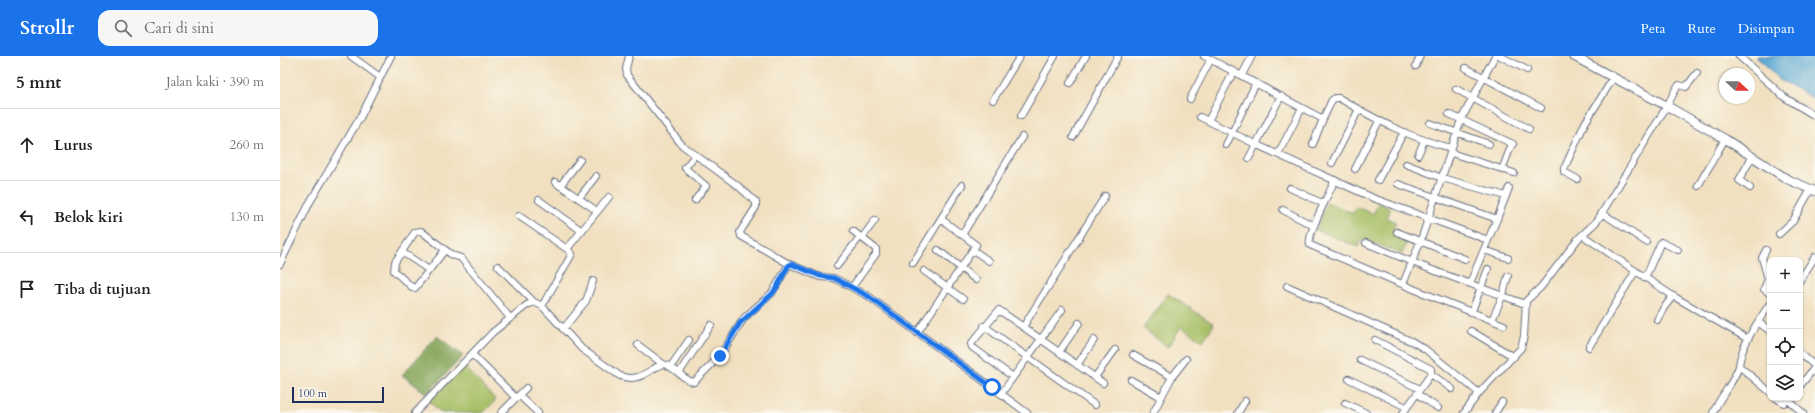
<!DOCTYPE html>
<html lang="id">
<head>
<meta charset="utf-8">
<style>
  body { margin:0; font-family:Cardo,serif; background:#f6f6f6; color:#202124 }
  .controls { position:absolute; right:12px; bottom:12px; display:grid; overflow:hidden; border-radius:8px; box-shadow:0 1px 3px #0004 }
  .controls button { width:36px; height:36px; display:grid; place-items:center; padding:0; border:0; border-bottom:1px solid #e0e0e0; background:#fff; color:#202124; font:20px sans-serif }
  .compass { position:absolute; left:1439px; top:12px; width:36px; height:36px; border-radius:50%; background:#fff; box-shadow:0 1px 3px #0004; rotate:112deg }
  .scale { position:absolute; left:12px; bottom:10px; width:92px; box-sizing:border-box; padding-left:4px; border:2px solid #1b2f5e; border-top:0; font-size:11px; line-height:14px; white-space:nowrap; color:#1b2f5e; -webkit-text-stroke:3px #fbf7ec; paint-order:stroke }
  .stop { position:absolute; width:12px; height:12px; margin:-9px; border:3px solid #1a73e8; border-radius:50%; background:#fff }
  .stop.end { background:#1a73e8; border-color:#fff; box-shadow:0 1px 4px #0008 }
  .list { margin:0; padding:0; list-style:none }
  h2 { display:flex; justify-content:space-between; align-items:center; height:52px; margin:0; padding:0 16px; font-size:17px }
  h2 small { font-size:13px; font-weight:400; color:#757577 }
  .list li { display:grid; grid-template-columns:26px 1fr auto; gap:12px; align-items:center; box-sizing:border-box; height:72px; padding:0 16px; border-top:1px solid #e0e0e0 }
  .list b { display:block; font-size:15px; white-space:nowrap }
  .list em { font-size:13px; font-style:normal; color:#757577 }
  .icon { flex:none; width:22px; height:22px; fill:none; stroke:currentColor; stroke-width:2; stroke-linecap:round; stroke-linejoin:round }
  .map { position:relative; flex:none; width:1535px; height:357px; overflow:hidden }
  header { display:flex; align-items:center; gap:24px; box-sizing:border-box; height:56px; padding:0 20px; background:#1a73e8; color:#fff }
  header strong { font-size:19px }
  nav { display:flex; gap:22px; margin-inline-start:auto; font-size:14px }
  .search { width:280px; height:36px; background:#f6f6f6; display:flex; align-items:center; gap:10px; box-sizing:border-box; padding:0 14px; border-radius:12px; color:#757577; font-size:15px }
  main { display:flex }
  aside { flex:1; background:#fff }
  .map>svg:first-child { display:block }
  .green { fill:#a6be64; stroke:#607661 }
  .forest { fill:#84a55a; stroke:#506a5c }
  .water { fill:#58a7d2; stroke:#3a6b98 }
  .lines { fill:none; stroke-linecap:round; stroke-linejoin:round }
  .street-casing { stroke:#666d80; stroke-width:8 }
  .secondary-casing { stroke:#666d80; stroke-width:10 }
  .street { stroke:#fff; stroke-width:6 }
  .secondary { stroke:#fff; stroke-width:8 }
  .route { stroke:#1a73e8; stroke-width:5 }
</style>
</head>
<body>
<header>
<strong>Strollr</strong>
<div class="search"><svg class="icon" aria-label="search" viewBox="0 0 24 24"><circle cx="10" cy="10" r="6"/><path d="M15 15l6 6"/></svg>Cari di sini</div>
<nav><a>Peta</a><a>Rute</a><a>Disimpan</a></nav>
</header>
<main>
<aside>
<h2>5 mnt<small>Jalan kaki · 390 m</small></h2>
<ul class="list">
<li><svg class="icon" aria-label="ahead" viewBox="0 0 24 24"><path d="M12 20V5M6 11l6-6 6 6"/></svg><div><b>Lurus</b></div><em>260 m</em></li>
<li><svg class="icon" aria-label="left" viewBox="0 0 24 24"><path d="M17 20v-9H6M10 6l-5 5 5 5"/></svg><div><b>Belok kiri</b></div><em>130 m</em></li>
<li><svg class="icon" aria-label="arrive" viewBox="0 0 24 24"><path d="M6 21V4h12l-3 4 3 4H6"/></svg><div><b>Tiba di tujuan</b></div></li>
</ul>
</aside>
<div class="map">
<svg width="1535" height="357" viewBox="0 0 1535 357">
  <rect width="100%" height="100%" fill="#fbf7ec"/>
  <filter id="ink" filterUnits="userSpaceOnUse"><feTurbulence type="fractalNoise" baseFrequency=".025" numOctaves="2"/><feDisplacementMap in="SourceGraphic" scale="8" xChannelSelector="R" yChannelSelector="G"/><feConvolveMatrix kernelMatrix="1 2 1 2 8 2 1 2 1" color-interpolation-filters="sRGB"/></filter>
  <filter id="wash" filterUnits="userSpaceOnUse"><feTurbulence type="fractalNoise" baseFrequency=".012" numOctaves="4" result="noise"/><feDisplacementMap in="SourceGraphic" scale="16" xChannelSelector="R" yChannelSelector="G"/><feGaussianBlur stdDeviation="0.9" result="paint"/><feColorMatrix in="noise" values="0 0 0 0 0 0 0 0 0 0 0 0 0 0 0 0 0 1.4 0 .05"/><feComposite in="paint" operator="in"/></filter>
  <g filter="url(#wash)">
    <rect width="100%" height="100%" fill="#f1e0c0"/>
    <path class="green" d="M1047 146 1073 157 1077 151 1093 158 1098 147 1110 152 1106 162 1116 166 1112 176 1128 182 1122 198 1082 183 1078 191 1036 174Z
      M888 238 934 268 923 285 901 271 888 291 863 272Z
      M184 310 216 344 203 357H161L149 345Z"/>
    <path class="forest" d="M157 280 183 300 147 338 122 319Z"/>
    <path class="water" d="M1476 0H1535V43L1498 23Z"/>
  </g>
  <g filter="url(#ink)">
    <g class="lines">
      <defs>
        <path id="street" d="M71 0 100 21
          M349 0 346 13 347 19 402 89 458 130 476 146V151L460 176 461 180 509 208 540 221 554 222 588 240 747 357
          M924 0 1043 63 1052 44 1055 42H1059C1095 63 1131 83 1172 92
          M1220 0 1247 14
          M1459 0 1504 41 1535 60
          M1136 10 1140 0
          M1186 12 1261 52
          M962 19 972 0
          M790 27 806 0
          M1176 33 1249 73
          M910 43 931 3
          M713 44 740 0
          M1169 58 1233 88
          M741 60 775 0
          M920 61 975 88 1093 142 1208 184 1217 163
          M928 65 954 15
          M1150 67 1209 88
          M793 81 838 0
          M1033 88 1043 63
          M946 89 976 27
          M1171 97 1234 117
          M998 98 1022 52
          M415 99 405 112 426 130 415 144
          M1138 99 1144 85
          M969 102 1001 40
          M1052 107 1079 53
          M1126 108 1162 122 1226 140 1229 132
          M1075 113 1099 65
          M1222 114 1231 90
          M1297 123 1284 116V113L1305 67 1334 21
          M1055 124C1050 136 1026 179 1030 189L1136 234 1224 269
          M1098 124 1124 76
          M275 126 317 155
          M1118 128 1217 163 1226 140
          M280 130 300 104
          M1418 130 1445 83
          M1010 132 1044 148
          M1470 132 1459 124 1472 101
          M299 142 316 120
          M259 144 302 175
          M1003 154 1034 170
          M1322 157 1366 186
          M239 160 287 193 292 198 262 250
          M573 175 582 182
          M1117 176 1185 203
          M1499 178 1513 165 1531 133
          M682 179 742 81
          M1302 179 1393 240 1468 283
          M1086 187 1147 212 1245 248
          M287 193 329 141
          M165 194 135 232 132 231 114 215 115 206 135 176 141 175 172 199 181 202 230 262
          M658 194 696 224
          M693 194 709 205
          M1204 194 1228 202
          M1486 194 1482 202 1488 223 1484 233 1490 238
          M122 196 149 214
          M633 207 682 129
          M0 208 30 146 81 60 111 0
          M218 210 254 246
          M557 210 580 181
          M644 215 683 243
          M1365 222 1381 186 1398 194
          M1520 224 1535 201
          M1190 227 1208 184
          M1123 228 1141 184 1181 64 1215 0
          M1007 230 1133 286 1145 293 1199 337
          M572 231 596 198V193L582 182 595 164
          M1192 255 1208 213
          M1212 264 1223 239 1228 220
          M1377 264 1383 253 1393 240
          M1478 266 1490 275
          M704 270 815 349
          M743 271 825 140
          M283 273 306 245 313 225
          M1191 275 1234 301
          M637 277 696 189 661 163
          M1095 284 1151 313V318L1172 333
          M358 289 383 308
          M1309 291 1355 216
          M779 296 799 267
          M1520 297 1535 310
          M192 298 236 342
          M853 299 892 321
          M1080 304 1140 333
          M797 309 814 284
          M391 310 409 284
          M1459 310C1461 288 1479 265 1490 247
          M399 317 431 269
          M733 321 692 291 691 288 719 254 823 327
          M815 321 835 294
          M1069 323 1126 351
          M851 324 881 341
          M1520 330 1535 311
          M721 338 782 254
          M1137 338 1158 352
          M239 339 258 357
          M1496 342 1504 347 1510 342
          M1508 344 1523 357
          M1065 347 1086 357
          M135 357 213 276 247 249 254 246 262 250 302 293 340 320C360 327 367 314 383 308 395 310 402 324 414 326L440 300 464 262 492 237 509 208
          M221 357 246 332
          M873 357 892 321 906 303
          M958 357 965 345
          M1123 357 1151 318
          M1184 357 1199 337 1241 292 1244 280 1246 245 1261 231 1298 183 1317 165 1387 50 1397 31 1399 29 1406 31 1417 17
          M1215 357 1222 346
          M1433 357C1440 340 1454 327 1459 310L1490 336"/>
        <path id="secondary" d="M1293 0 1387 50 1445 83 1507 123 1535 135"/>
      </defs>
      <use href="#street" class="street-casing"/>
      <use href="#secondary" class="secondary-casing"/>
      <use href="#street" class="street"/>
      <use href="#secondary" class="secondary"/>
    </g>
  </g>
  <g class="lines" filter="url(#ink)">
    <path class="route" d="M440 300 460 267 492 238 497 231 508 210 511 208 540 220 554 222 588 240 712 331"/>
  </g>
</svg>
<div class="controls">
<button>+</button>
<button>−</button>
<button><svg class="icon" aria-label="locate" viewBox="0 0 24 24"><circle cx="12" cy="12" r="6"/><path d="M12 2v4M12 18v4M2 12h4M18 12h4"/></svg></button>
<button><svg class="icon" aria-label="layers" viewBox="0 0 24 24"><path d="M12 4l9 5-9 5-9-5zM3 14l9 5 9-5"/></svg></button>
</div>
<svg class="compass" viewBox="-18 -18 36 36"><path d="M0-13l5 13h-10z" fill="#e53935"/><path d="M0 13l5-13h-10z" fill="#757577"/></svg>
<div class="scale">100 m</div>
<div class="stop" style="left:712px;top:331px"></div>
<div class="stop end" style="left:440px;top:300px"></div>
</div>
</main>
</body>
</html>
